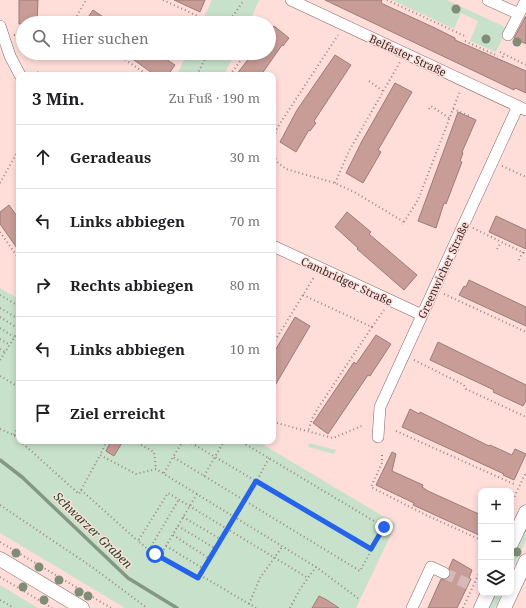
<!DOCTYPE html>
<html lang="de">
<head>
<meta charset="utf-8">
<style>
  body { margin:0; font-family:"Noto Serif",serif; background:#f6f6f6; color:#202124 }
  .controls { position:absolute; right:12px; bottom:12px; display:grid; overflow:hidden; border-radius:8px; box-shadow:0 2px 6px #0003 }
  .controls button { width:36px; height:36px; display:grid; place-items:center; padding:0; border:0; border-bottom:1px solid #e0e0e0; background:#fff; color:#202124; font:20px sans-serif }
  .stop { position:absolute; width:12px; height:12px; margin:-9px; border:3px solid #2563eb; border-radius:50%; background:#fff }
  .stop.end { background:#2563eb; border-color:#fff; box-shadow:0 1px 4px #0008 }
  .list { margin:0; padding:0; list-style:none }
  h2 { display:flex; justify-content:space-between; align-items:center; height:52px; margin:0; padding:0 16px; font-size:17px }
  h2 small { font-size:13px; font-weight:400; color:#757577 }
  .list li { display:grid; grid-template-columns:26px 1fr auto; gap:12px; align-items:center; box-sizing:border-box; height:64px; padding:0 16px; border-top:1px solid #e0e0e0 }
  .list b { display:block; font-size:15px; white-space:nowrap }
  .list em { font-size:13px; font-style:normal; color:#757577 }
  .icon { flex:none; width:22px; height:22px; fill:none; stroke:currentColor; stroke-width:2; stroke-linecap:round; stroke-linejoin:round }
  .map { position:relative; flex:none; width:526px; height:608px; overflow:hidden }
  .search { position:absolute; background:#fff; box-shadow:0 2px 6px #0003; left:16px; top:16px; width:260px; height:44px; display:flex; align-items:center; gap:10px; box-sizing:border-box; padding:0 14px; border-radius:22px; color:#757577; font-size:15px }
  .panel { position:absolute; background:#fff; box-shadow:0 2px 6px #0003; left:16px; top:72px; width:260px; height:372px; border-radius:8px }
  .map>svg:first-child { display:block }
  .green { fill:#c7e1cb }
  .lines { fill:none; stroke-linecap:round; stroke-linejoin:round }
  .stream { stroke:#849783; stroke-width:3.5 }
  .building { fill:#c89c97; stroke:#9a7d79 }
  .minor-tunnel { stroke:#d7bab7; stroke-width:11; stroke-dasharray:11 5.5; stroke-linecap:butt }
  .minor-casing { stroke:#856965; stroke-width:12 }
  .major-casing { stroke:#856965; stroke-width:15 }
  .path { stroke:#9b8582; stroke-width:2; stroke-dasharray:1 3; stroke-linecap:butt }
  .minor { stroke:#fff; stroke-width:11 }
  .major { stroke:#fff; stroke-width:14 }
  .tree { fill:#7f8d77 }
  .route { stroke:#2563eb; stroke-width:5 }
  .labels { text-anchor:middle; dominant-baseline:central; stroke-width:3; stroke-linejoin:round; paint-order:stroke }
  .street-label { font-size:11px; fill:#382c2a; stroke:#ffdeda }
  .water-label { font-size:12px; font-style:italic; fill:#1a4d28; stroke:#ffdeda }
</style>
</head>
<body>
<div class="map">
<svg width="526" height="608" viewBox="0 0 526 608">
  <rect width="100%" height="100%" fill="#ffdeda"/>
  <path class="green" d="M212 0H259L249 23H201Z
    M392 0H447L507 28 496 52 470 41 478 21 461 13 454 29Z
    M187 53H235L224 75H177Z
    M0 288 19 299V441H257L396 524 356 608H125L0 533Z
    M309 443 336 450 334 454 308 447Z
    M526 524V540L511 572V556Z
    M0 585 38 608H0Z
    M494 593H502L495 608H487Z"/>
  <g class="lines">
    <path class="stream" d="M0 460 22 477 128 578 177 608"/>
  </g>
  <path class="building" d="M19 0H38L37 23 19 24Z
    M174 0H205L200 12Z
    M325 0H382L381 2 383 4 435 28 455 38V40L526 71V93L515 88 514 90Z
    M93 10 112 23H84Z
    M526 16V44L514 38Z
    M274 26 289 38 283 46 282 45 261 75H236L253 53H269V33Z
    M124 53H157L175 65 168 75H155Z
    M335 55 351 65 314 121 316 123 310 131 309 130 296 152 280 142 297 110Z
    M395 83 412 92 378 150 381 152 363 183 346 173 362 141Z
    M458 112 476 120 462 152 463 153 460 161 462 162 446 204 444 203 436 228 418 221Z
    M9 205 19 219V251L0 224V212Z
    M347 212 371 232 369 234 417 275 404 290 357 249 358 248 335 227Z
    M496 216 526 230V249L489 232Z
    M469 280 526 307V326L459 295 464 286 466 287Z
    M295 317 310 326 273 389V354Z
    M376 335 391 344 370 376 368 375 328 434 313 423 354 362 356 364Z
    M438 342 526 385V401L523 406 493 392 494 390 430 360Z
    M410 409 419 414 420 412 489 446 490 445 512 455 515 449 526 454 514 480 503 475 504 474 402 427Z
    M111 441H123L114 456 106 451Z
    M392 452 396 454 392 471 423 485 422 487 428 491 481 515V536L413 505 414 503 376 485Z
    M453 559 472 570 469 578 471 579 457 608H428L441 579 445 580 450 576 451 572 449 568Z
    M319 596 327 600 339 608H312Z"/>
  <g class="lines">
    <path class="minor-tunnel" d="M444 573 468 584"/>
    <defs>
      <path id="minor" d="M291 0 526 110
        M488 0 519 14 526 0
        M0 26 10 56 20 75
        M508 35 519 14
        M273 246 422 315
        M378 437 380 407 518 106
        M412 608 431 567 444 573"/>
      <path id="major" d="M511 544 526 512
        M0 559 82 608
        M511 593 526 561
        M481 608 488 593
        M504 608 511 593"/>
    </defs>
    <use href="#minor" class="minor-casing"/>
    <use href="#major" class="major-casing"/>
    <path class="path" d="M163 0 213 23
      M387 0 467 37
      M73 23 86 0
      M228 23 244 0
      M14 35 23 34
      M465 41 498 56
      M500 52 526 65
      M115 53 148 75
      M501 61 504 54
      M37 72 41 75
      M197 75 208 53
      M230 75 246 53
      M369 81 383 91
      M429 109 431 106 449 118
      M453 109 470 116
      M273 145 277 128 338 35
      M273 151 277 162 286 169 335 183 356 193 404 222 402 224
      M502 166 526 177
      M0 183 19 149
      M335 183 349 151 400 62
      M404 222 418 200 460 91
      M473 228 526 254
      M0 232 19 259
      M497 249 501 242
      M519 260 523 252
      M444 294 526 332
      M0 295 19 306
      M303 295 372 327 318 408 312 419 308 432
      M0 308 19 319
      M0 317 19 329
      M372 327 384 310
      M0 328 14 337
      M0 339 10 345
      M273 344 314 277
      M0 349 5 352
      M0 360 19 330
      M414 360 464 385 466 389 526 417
      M0 376 19 387
      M273 422 333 438 364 425
      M0 429 14 435 19 440
      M396 431 516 485
      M14 435 19 425
      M20 441 79 494 100 455
      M107 441 100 455 136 474 156 469 316 567 359 599
      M134 441 154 452 156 469
      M183 441 173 457 360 571 384 527 240 441
      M188 441 371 549
      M382 455V463L371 487 426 515 481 540
      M164 473 173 457
      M204 476 224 441
      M81 490 138 541
      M197 494 160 556 198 578 200 575
      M511 504 526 472
      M0 505 92 567 147 608
      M183 517 222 540
      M178 526 216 549
      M173 535 210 559
      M0 542 111 608
      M166 546 204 569
      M149 550 179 499
      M160 556 149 550 138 541 168 493 308 578
      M0 577 52 608
      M0 600 14 608
      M249 604 260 578 282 547
      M256 608 200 575 246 501 269 458
      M290 608 300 589 316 567
      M463 608 481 569"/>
    <use href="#minor" class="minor"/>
    <use href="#major" class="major"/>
  </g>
  <g class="tree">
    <circle cx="456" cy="9" r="4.5"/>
    <circle cx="486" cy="39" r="4.5"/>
    <circle cx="517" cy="42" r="4.5"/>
    <circle cx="517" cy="552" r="4.5"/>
    <circle cx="16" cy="553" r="4.5"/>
    <circle cx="39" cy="567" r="4.5"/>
    <circle cx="59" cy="580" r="4.5"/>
    <circle cx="23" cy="587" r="4.5"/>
    <circle cx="79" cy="592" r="4.5"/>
    <circle cx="88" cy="596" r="4.5"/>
    <circle cx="44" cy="600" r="4.5"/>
  </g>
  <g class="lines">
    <path class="route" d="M155 554 198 578 256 481 371 549 384 527"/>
  </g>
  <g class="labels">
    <g class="street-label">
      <text transform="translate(408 55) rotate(25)">Belfaster Straße</text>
      <text transform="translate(443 270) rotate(-65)">Greenwicher Straße</text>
      <text transform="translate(347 281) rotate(25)">Cambridger Straße</text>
    </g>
    <g class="water-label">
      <text transform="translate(93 530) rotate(44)">Schwarzer Graben</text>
    </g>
  </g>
</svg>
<div class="controls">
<button>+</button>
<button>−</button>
<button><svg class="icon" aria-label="layers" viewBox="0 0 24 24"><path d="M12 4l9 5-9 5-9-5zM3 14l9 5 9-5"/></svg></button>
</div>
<div class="stop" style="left:155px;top:554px"></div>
<div class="stop end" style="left:384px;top:527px"></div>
<div class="search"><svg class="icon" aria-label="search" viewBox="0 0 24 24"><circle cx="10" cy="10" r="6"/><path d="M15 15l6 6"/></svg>Hier suchen</div>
<section class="panel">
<h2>3 Min.<small>Zu Fuß · 190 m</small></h2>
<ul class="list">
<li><svg class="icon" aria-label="ahead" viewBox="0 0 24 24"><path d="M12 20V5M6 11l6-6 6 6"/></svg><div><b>Geradeaus</b></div><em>30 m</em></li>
<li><svg class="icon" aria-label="left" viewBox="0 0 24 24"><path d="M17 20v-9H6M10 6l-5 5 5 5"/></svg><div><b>Links abbiegen</b></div><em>70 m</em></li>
<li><svg class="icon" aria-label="right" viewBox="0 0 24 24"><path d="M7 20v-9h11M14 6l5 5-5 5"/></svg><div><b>Rechts abbiegen</b></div><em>80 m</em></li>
<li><svg class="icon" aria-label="left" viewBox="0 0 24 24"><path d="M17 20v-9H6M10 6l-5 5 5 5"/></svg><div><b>Links abbiegen</b></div><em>10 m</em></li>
<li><svg class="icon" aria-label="arrive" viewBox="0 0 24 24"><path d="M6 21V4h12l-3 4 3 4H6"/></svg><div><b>Ziel erreicht</b></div></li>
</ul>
</section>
</div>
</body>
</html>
